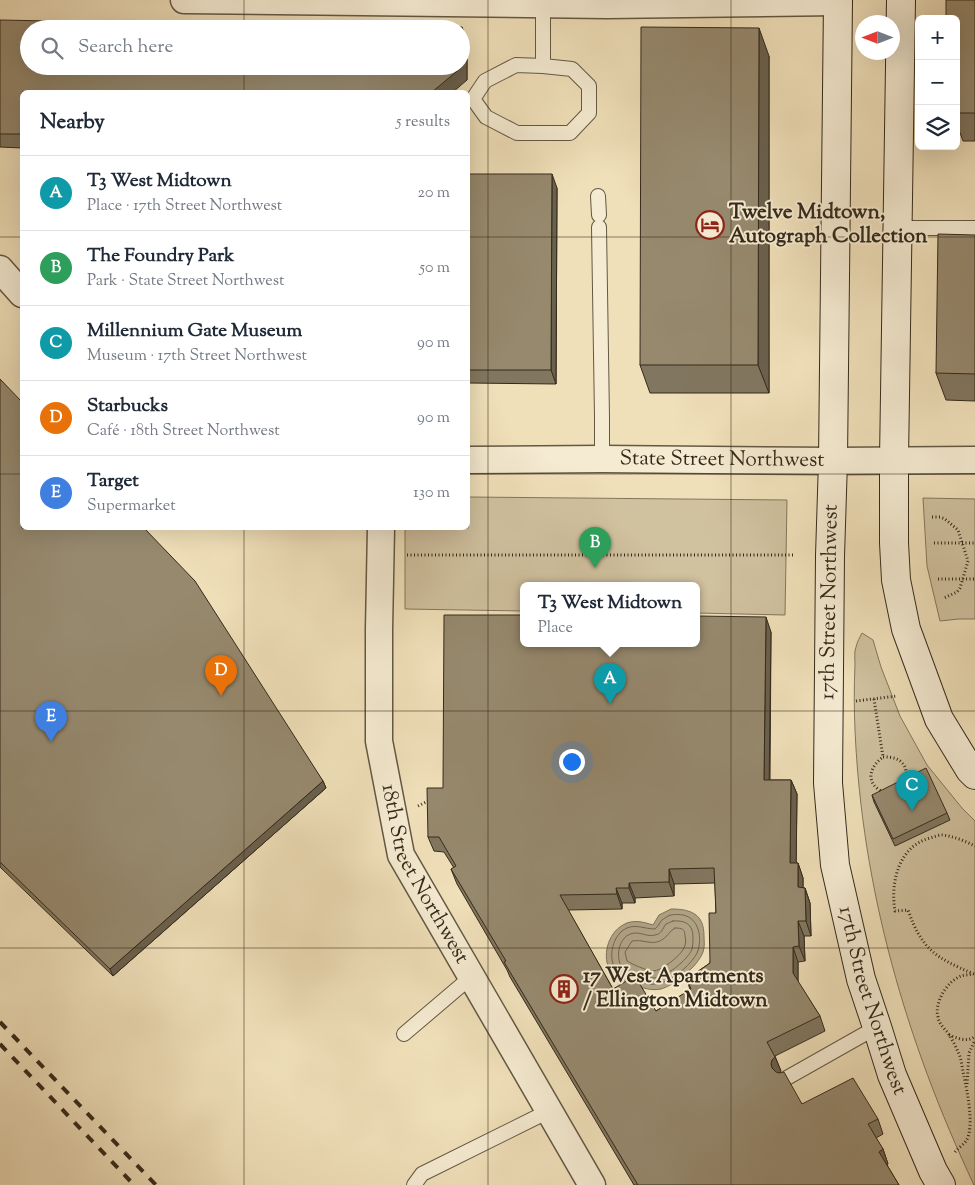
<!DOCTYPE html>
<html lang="en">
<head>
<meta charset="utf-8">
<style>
  body { margin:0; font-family:"Sorts Mill Goudy",serif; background:#f2f2f3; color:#1f2937 }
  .controls { position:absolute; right:15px; top:15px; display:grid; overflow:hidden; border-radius:8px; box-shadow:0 5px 20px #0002 }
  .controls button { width:45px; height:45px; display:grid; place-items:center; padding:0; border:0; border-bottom:1px solid #e0e1e3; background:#fff; color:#1f2937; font:25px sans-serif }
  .compass { position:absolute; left:855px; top:15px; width:45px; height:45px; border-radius:50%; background:#fff; box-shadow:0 5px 20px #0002; rotate:270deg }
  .you { position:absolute; left:571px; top:761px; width:18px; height:18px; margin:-12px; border:4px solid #fff; border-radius:50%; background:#1a73e8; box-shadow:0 0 0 8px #1a73e833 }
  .badge { display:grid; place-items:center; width:32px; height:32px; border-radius:50%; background:#8f2418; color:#fff; font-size:16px; font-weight:700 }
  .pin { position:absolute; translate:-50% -41px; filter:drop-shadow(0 1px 2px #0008) }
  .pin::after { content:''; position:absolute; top:26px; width:18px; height:15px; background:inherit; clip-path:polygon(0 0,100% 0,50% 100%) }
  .popup { position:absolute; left:520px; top:582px; width:180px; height:65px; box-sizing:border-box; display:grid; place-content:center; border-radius:8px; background:#fff; filter:drop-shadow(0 1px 4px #0005); font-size:16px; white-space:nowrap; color:#747a83 }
  .popup b { font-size:19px; color:#1f2937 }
  .popup::after { content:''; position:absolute; left:50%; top:100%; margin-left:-10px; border:10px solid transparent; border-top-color:#fff }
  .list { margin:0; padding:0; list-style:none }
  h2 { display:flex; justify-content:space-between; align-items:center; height:65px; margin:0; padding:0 20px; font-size:21px }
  h2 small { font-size:16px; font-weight:400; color:#747a83 }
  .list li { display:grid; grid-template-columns:32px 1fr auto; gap:15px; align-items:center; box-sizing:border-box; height:75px; padding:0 20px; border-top:1px solid #e0e1e3 }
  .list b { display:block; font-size:19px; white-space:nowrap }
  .list p { margin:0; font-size:16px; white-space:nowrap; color:#747a83 }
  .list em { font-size:16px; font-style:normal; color:#747a83 }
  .icon { flex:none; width:28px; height:28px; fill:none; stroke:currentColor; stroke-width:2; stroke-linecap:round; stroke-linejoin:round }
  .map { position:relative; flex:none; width:975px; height:1185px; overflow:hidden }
  .search { position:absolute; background:#fff; box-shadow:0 5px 20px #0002; left:20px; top:20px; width:450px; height:55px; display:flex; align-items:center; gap:12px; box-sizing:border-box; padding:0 18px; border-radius:28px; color:#747a83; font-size:19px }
  .panel { position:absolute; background:#fff; box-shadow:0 5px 20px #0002; left:20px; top:90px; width:450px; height:440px; border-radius:8px }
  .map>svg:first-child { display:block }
  .green { fill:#d0c19f; stroke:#82765d }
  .water { fill:#b0a284; stroke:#7e725a }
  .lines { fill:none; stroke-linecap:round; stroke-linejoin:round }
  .shore { stroke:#726650; stroke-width:1 }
  .service-casing { stroke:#635843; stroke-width:16 }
  .minor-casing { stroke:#635843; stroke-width:29 }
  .secondary-casing { stroke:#342a1b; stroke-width:30 }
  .path { stroke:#342a1b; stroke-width:3; stroke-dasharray:1 2.5; stroke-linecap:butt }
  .service { stroke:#f5ebd2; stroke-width:14 }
  .minor { stroke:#f5ebd2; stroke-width:26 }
  .secondary { stroke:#f5ebd2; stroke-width:28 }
  .rail { stroke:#342a1b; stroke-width:4; stroke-dasharray:9 9; stroke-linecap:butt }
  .wall { fill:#81765f; stroke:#342a1b; fill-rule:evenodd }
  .shaded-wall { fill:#69604d; stroke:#342a1b }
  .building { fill:#96896e; stroke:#342a1b; fill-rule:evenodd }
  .grid { fill:none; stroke:#342a1b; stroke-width:1; stroke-opacity:0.55 }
  .labels { text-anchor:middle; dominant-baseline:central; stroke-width:4; stroke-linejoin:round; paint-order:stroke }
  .poi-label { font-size:21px; font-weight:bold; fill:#342a1b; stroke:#f5ebd2; text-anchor:start }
  .street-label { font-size:21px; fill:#342a1b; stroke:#f5ebd2 }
</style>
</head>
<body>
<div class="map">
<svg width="975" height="1185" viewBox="0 0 975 1185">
  <rect width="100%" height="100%" fill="#f0e0ba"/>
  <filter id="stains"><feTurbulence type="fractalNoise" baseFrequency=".004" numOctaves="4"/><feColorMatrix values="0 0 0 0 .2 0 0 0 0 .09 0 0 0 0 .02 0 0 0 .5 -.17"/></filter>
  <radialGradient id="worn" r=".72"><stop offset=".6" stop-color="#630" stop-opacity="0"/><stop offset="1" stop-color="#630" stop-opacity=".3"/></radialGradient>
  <path class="green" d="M468 497 787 500 785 615 696 613V585H524V611L405 609V528H468Z
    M923 498 975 499V619H959L940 621 927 566Z
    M862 633 873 640 881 667 900 716 927 765 962 808 975 821V1185H974C906 1041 862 889 855 730 854 708 854 687 855 665 855 659 854 652 856 647 857 642 860 637 862 633Z"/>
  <path class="water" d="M671 909C691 909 704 914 704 936 704 941 705 947 703 952 698 966 675 985 661 989 651 991 643 988 634 985 627 982 616 979 611 972 601 957 608 933 623 925 632 919 644 922 653 925L659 915Z"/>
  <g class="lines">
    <path class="shore" d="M673 921C685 920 693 924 693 937 693 941 693 945 692 949 688 960 665 978 653 978 648 978 643 976 638 974 632 972 626 970 621 966 615 954 620 933 636 933 642 933 649 937 655 935 662 934 662 929 666 924 668 923 671 922 673 921Z
      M675 928C682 928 685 929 685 936 686 940 686 944 684 948 681 955 662 971 653 971 645 970 634 965 627 961L625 952 632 941C642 939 651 945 660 941 667 938 669 931 675 928Z
      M629 978C624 976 619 974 616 970 607 957 613 934 627 928 636 924 645 929 655 929 659 926 660 920 665 918 670 914 676 914 683 915 699 918 703 939 697 953 691 965 670 983 655 984 650 985 645 983 640 981"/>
    <defs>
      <path id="service" d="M543 66 572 69 589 86V113L570 133H517L486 117 473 99 485 81 516 65 543 66V4
        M598 196 599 215
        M599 227 602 417V459
        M898 228H975
        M404 1034 471 977
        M785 1079 877 1027
        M414 1185 422 1174 549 1111"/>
      <g id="minor">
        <path d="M184 0 607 5 838 2"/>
        <path d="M0 269 22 294"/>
        <path id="s1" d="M468 460 602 459 833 461 975 460"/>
        <path id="s2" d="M381 528 379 629V741L401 855 592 1185"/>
      </g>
      <g id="secondary">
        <path id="s3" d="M838 0 833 461 830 556 828 783 835 865 861 979 877 1027 892 1075 933 1171 941 1185"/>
        <path d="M901 0 894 460V543L896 580 906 629 939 719 970 770 975 775"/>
      </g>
    </defs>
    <use href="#service" class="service-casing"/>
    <use href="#minor" class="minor-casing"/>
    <use href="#secondary" class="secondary-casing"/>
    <path class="path" d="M932 517H940L945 519 958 530 968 561 960 588 957 592 944 598
      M934 543H975
      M407 555H794
      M938 579H975
      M874 699 883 757
      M856 701 897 696
      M883 757C924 755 903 808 878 789 865 779 872 765 883 757Z
      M418 806 430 800
      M974 974C936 958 922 950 908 910L895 911C890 882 899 846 930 838 934 837 938 835 942 835 953 836 965 841 975 846
      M949 1035C957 1038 968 1043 975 1036
      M967 1084 969 1053 975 1040
      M955 1152C958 1148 963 1145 966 1141 975 1128 967 1091 964 1076 962 1069 962 1061 959 1054 956 1047 952 1039 948 1033 944 1028 939 1024 938 1017 934 1003 947 981 961 976 964 975 968 975 972 974"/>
    <use href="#service" class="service"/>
    <use href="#minor" class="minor"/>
    <use href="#secondary" class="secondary"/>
    <path class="rail" d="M0 1022 156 1185
      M0 1044 134 1185"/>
  </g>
  <path class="wall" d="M975 0V141H963L956 122V19Z
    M0 20 29 66H461L467 41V80L22 92V148L0 147Z
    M769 56V393H650L640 365Z
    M468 174 557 188 556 384 468 383Z
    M975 235V401L946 400 936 373Z
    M0 379 323 781 326 788 113 976 0 867Z
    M771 632 770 780H791L797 794 796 863H798L803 878V888H805L810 903 811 936H804L805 961 798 962V982L820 1016 825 1031 775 1056 781 1071 779 1073 802 1104 878 1119 883 1134 876 1138 883 1149 888 1164 887 1165 899 1185H634L510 977 507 970 457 884 451 869 454 868 444 852 434 851 428 837 443 788ZM715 883 716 913 710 963 687 979 690 990 656 1011 613 989 568 910 622 909V903H635V898L674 896V884Z
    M872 795 947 813 950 820 895 846 874 802Z"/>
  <path class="shaded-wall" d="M462 27 467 41V80L453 92H432Z
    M759 28 769 56V393L758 365Z
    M552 174 557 188 556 384 551 370Z
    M766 617 771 632 769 794 764 780Z
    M791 780 797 794 796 877 790 863Z
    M323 781 326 788 113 976 110 969Z
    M798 863 803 878V902L798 887Z
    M669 869 674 884V896L669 882Z
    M629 883 635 898V903L629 888Z
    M616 888 622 903V909L617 894Z
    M805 888 810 903 811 936 806 921Z
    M798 921 804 936 805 961 799 946Z
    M793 947 798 962V988L793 973Z
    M775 1057 781 1071 777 1075 772 1068 771 1064 772 1060Z
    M883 1149 888 1164 885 1166 879 1152Z"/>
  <path class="building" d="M946 0H975V113H956V19H946Z
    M0 20 206 24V29H29V66H461V29H303V24L462 27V67L432 92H22V134H0Z
    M641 27 759 28 758 365H640Z
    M468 174H552L551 370H468Z
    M938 234 975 235V374L936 373Z
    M0 379 22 402V528H144L195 581 323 781 110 969 0 862Z
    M444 615H524V643H696V616L766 617 764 780H791L790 863H798V887L805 888 806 921H798L799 946 793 947V973L820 1016 767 1042 775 1057 772 1060 771 1064 772 1068 776 1072 779 1073 784 1072 802 1104 853 1078 878 1119 868 1124 883 1149 879 1152 899 1185H638L504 962 506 961 451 869 456 866 439 837H428L427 788H443ZM714 868 716 913H709L710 963 687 979 691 989 656 1011 635 976 613 989 560 895 617 894 616 888H629V883L669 882V869Z
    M926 768 947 813 893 839 872 795Z"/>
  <path class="grid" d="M244 0V29M488 0V1185M731 0V1185M244 66V92M0 237H22M468 237H975M0 474H22M468 474H975M244 528V1185M0 711H975M0 948H975"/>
  <defs>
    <symbol id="hotel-ring" viewBox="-11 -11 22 22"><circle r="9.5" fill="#f5ebd2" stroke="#8f2418" stroke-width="1.5"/><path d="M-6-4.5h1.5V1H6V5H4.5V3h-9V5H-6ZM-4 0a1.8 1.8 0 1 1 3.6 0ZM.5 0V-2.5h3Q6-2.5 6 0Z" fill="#8f2418"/></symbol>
    <symbol id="building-ring" viewBox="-11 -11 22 22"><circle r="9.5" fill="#f5ebd2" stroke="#8f2418" stroke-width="1.5"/><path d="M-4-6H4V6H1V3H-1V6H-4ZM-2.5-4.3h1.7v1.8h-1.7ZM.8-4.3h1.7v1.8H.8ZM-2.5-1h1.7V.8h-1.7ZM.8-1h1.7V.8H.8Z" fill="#8f2418"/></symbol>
  </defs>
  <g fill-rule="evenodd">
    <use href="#hotel-ring" x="694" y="209" width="32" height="32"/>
    <use href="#building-ring" x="548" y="973" width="32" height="32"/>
  </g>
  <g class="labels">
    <g class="poi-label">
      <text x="729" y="213">Twelve Midtown,<tspan x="729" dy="24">Autograph Collection</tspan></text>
      <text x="583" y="977">17 West Apartments<tspan x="583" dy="24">/ Ellington Midtown</tspan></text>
    </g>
    <g class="street-label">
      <text stroke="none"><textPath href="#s1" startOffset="254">State Street Northwest</textPath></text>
      <text transform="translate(830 602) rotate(-89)">17th Street Northwest</text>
      <text stroke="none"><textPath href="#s2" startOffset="355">18th Street Northwest</textPath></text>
      <text stroke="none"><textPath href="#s3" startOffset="1006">17th Street Northwest</textPath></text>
    </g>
  </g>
  <rect width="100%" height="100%" filter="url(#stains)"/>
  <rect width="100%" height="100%" fill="url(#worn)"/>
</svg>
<div class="controls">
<button>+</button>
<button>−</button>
<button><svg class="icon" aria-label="layers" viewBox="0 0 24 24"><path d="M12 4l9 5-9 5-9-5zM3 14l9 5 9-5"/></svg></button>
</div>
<svg class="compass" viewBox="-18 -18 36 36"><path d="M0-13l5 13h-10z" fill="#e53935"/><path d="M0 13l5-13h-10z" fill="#747a83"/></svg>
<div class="you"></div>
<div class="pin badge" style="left:610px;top:704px;background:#0f9aa8">A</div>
<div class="popup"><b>T3 West Midtown</b>Place</div>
<div class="pin badge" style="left:595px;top:568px;background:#2e9e5b">B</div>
<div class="pin badge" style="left:912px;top:811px;background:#0f9aa8">C</div>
<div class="pin badge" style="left:221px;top:696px;background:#e8710a">D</div>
<div class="pin badge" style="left:51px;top:742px;background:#3f7fe0">E</div>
<div class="search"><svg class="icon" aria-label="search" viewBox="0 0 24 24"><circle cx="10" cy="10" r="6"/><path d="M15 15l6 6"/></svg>Search here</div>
<section class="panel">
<h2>Nearby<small>5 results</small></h2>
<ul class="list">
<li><span class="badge" style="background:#0f9aa8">A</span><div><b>T3 West Midtown</b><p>Place · 17th Street Northwest</p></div><em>20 m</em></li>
<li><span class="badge" style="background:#2e9e5b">B</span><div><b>The Foundry Park</b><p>Park · State Street Northwest</p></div><em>50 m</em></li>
<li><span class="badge" style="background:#0f9aa8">C</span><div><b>Millennium Gate Museum</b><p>Museum · 17th Street Northwest</p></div><em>90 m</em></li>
<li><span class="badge" style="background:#e8710a">D</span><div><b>Starbucks</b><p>Café · 18th Street Northwest</p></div><em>90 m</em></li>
<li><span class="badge" style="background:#3f7fe0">E</span><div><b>Target</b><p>Supermarket</p></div><em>130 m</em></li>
</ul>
</section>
</div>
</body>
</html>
